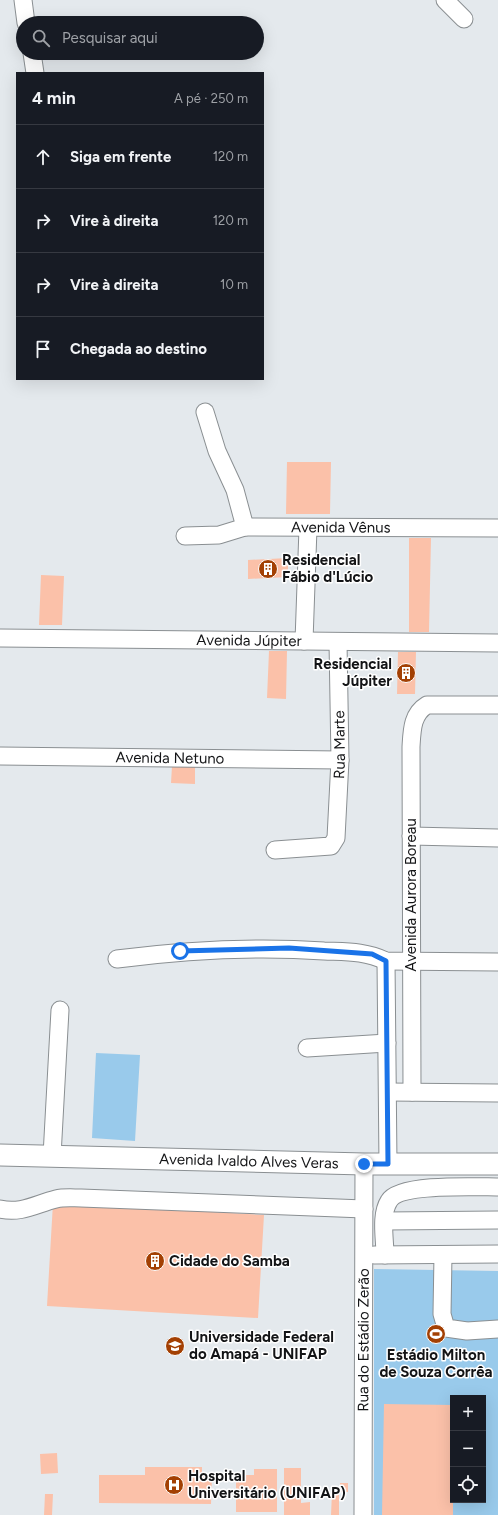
<!DOCTYPE html>
<html lang="pt">
<head>
<meta charset="utf-8">
<style>
  body { margin:0; font-family:Figtree,sans-serif; background:#20242c; color:#f1f3f6 }
  .controls { position:absolute; right:12px; bottom:12px; display:grid; overflow:hidden; border-radius:0px; box-shadow:0 4px 16px #0002 }
  .controls button { width:36px; height:36px; display:grid; place-items:center; padding:0; border:0; border-bottom:1px solid #363941; background:#171b24; color:#f1f3f6; font:20px sans-serif }
  .stop { position:absolute; width:12px; height:12px; margin:-9px; border:3px solid #1a73e8; border-radius:50%; background:#fff }
  .stop.end { background:#1a73e8; border-color:#fff; box-shadow:0 1px 4px #0008 }
  .list { margin:0; padding:0; list-style:none }
  h2 { display:flex; justify-content:space-between; align-items:center; height:52px; margin:0; padding:0 16px; font-size:17px }
  h2 small { font-size:13px; font-weight:400; color:#9ea1a6 }
  .list li { display:grid; grid-template-columns:26px 1fr auto; gap:12px; align-items:center; box-sizing:border-box; height:64px; padding:0 16px; border-top:1px solid #363941 }
  .list b { display:block; font-size:15px; white-space:nowrap }
  .list em { font-size:13px; font-style:normal; color:#9ea1a6 }
  .icon { flex:none; width:22px; height:22px; fill:none; stroke:currentColor; stroke-width:2; stroke-linecap:round; stroke-linejoin:round }
  .map { position:relative; flex:none; width:498px; height:1515px; overflow:hidden }
  .search { position:absolute; background:#171b24; box-shadow:0 4px 16px #0002; left:16px; top:16px; width:248px; height:44px; display:flex; align-items:center; gap:10px; box-sizing:border-box; padding:0 14px; border-radius:22px; color:#9ea1a6; font-size:15px }
  .panel { position:absolute; background:#171b24; box-shadow:0 4px 16px #0002; left:16px; top:72px; width:248px; height:308px; border-radius:0px }
  .map>svg:first-child { display:block }
  .green { fill:#99caeb; fill-rule:evenodd }
  .building { fill:#fbc1a9 }
  .lines { fill:none; stroke-linecap:round; stroke-linejoin:round }
  .minor-casing { stroke:#8a8f92; stroke-width:19 }
  .major-casing { stroke:#8a8f92; stroke-width:23 }
  .minor { stroke:#fff; stroke-width:17 }
  .major { stroke:#fff; stroke-width:21 }
  .route { stroke:#1a73e8; stroke-width:5 }
  .labels { text-anchor:middle; dominant-baseline:central; stroke-width:3; stroke-linejoin:round; paint-order:stroke }
  .street-label { font-size:15px; fill:#131416; stroke:#fff }
  .poi-label { font-size:15px; font-weight:bold; fill:#131416; stroke:#fff; text-anchor:start }
</style>
</head>
<body>
<div class="map">
<svg width="498" height="1515" viewBox="0 0 498 1515">
  <rect width="100%" height="100%" fill="#e4e9ed"/>
  <path class="green" d="M96 1053 140 1055 135 1141 92 1138Z
    M374 1269 498 1271V1515H374ZM453 1398H483V1500H453Z"/>
  <path class="building" d="M287 462H331L330 514H286Z
    M409 538H431L429 632H409Z
    M288 558V577L248 579V560Z
    M41 575 64 576 62 625H39Z
    M269 651H287L286 699 267 698Z
    M398 652H416L415 694H397Z
    M172 766 195 767V784L171 783Z
    M53 1203 264 1215 258 1318 47 1306Z
    M384 1404 453 1405V1515H382Z
    M57 1453 58 1473 41 1474 40 1454Z
    M145 1467H202V1475H212L211 1504 99 1503V1475H145Z
    M284 1468H301V1503L310 1502V1515H284Z
    M254 1469H277V1512H236V1475H254Z
    M340 1483H348V1492H340Z
    M332 1492H339V1515H331Z
    M45 1494H53L52 1515H44Z"/>
  <g class="lines">
    <defs>
      <g id="minor">
        <path d="M23 0 26 23"/>
        <path d="M445 0 464 19"/>
        <path d="M32 53 35 73"/>
        <path d="M205 412 217 451 235 490 245 527"/>
        <path id="s1" d="M185 536 219 535 245 527 498 528"/>
        <path id="s2" d="M0 638 498 643"/>
        <path d="M304 641 308 528"/>
        <path id="s3" d="M0 756 340 760"/>
        <path d="M411 836 498 838"/>
        <path id="s4" d="M275 850 331 846 336 838 340 760 338 642"/>
        <path d="M117 959C186 950 254 946 324 951 346 952 365 951 386 961L498 962"/>
        <path d="M386 961 388 1164"/>
        <path d="M307 1048 387 1043"/>
        <path d="M388 1092 498 1093"/>
        <path d="M412 1092 411 747C412 730 412 714 427 705H498"/>
        <path d="M52 1156 60 1010"/>
        <path d="M0 1209C21 1214 36 1204 56 1199 64 1197 73 1198 81 1198L364 1209"/>
        <path d="M385 1221 498 1220"/>
        <path d="M374 1255 498 1254"/>
        <path d="M385 1255C385 1239 380 1215 389 1201 399 1183 478 1187 498 1187"/>
        <path d="M443 1255 442 1314 446 1328 467 1331 498 1329"/>
        <path id="s5" d="M363 1515 364 1164"/>
      </g>
      <g id="major">
        <path id="s6" d="M0 1155 364 1164H498"/>
      </g>
    </defs>
    <use href="#minor" class="minor-casing"/>
    <use href="#major" class="major-casing"/>
    <use href="#minor" class="minor"/>
    <use href="#major" class="major"/>
  </g>
  <g class="lines">
    <path class="route" d="M180 951 289 948 372 954 386 961 388 1164H364"/>
  </g>
  <defs>
    <symbol id="building-disc" viewBox="-11 -11 22 22"><circle r="9.5" fill="#a34003" stroke="#fff"/><path d="M-4-6H4V6H1V3H-1V6H-4ZM-2.5-4.3h1.7v1.8h-1.7ZM.8-4.3h1.7v1.8H.8ZM-2.5-1h1.7V.8h-1.7ZM.8-1h1.7V.8H.8Z" fill="#fff"/></symbol>
    <symbol id="stadium-disc" viewBox="-11 -11 22 22"><circle r="9.5" fill="#a34003" stroke="#fff"/><path d="M0-5a6.5 5 0 1 0 0 10a6.5 5 0 1 0 0-10ZM-3.5-1.8h7v3.6h-7Z" fill="#fff"/></symbol>
    <symbol id="university-disc" viewBox="-11 -11 22 22"><circle r="9.5" fill="#a34003" stroke="#fff"/><path d="M0-5L7-2L0 1L-7-2ZM-4 1L0 2.5L4 1V4Q0 6-4 4Z" fill="#fff"/></symbol>
    <symbol id="hospital-disc" viewBox="-11 -11 22 22"><circle r="9.5" fill="#a34003" stroke="#fff"/><path d="M-5-5h3v3.5h4V-5h3V5h-3V1.5h-4V5h-3Z" fill="#fff"/></symbol>
  </defs>
  <g fill-rule="evenodd">
    <use href="#building-disc" x="257" y="558" width="22" height="22"/>
    <use href="#building-disc" x="395" y="662" width="22" height="22"/>
    <use href="#building-disc" x="144" y="1250" width="22" height="22"/>
    <use href="#stadium-disc" x="425" y="1323" width="22" height="22"/>
    <use href="#university-disc" x="164" y="1335" width="22" height="22"/>
    <use href="#hospital-disc" x="163" y="1474" width="22" height="22"/>
  </g>
  <g class="labels">
    <g class="street-label">
      <text stroke="none"><textPath href="#s1" startOffset="157">Avenida Vênus</textPath></text>
      <text stroke="none"><textPath href="#s2" startOffset="249">Avenida Júpiter</textPath></text>
      <text stroke="none"><textPath href="#s4" startOffset="159">Rua Marte</textPath></text>
      <text stroke="none"><textPath href="#s3" startOffset="170">Avenida Netuno</textPath></text>
      <text transform="translate(411 895) rotate(-90)">Avenida Aurora Boreau</text>
      <text stroke="none"><textPath href="#s6" startOffset="249">Avenida Ivaldo Alves Veras</textPath></text>
      <text stroke="none"><textPath href="#s5" startOffset="175">Rua do Estádio Zerão</textPath></text>
    </g>
    <g class="poi-label">
      <text x="282" y="560">Residencial<tspan x="282" dy="17">Fábio d'Lúcio</tspan></text>
      <text x="392" y="664" text-anchor="end">Residencial<tspan x="392" dy="17">Júpiter</tspan></text>
      <text x="169" y="1261">Cidade do Samba</text>
      <text x="189" y="1337">Universidade Federal<tspan x="189" dy="17">do Amapá - UNIFAP</tspan></text>
      <text x="436" y="1355" text-anchor="middle">Estádio Milton<tspan x="436" dy="17">de Souza Corrêa</tspan></text>
      <text x="188" y="1476">Hospital<tspan x="188" dy="17">Universitário (UNIFAP)</tspan></text>
    </g>
  </g>
</svg>
<div class="controls">
<button>+</button>
<button>−</button>
<button><svg class="icon" aria-label="locate" viewBox="0 0 24 24"><circle cx="12" cy="12" r="6"/><path d="M12 2v4M12 18v4M2 12h4M18 12h4"/></svg></button>
</div>
<div class="stop" style="left:180px;top:951px"></div>
<div class="stop end" style="left:364px;top:1164px"></div>
<div class="search"><svg class="icon" aria-label="search" viewBox="0 0 24 24"><circle cx="10" cy="10" r="6"/><path d="M15 15l6 6"/></svg>Pesquisar aqui</div>
<section class="panel">
<h2>4 min<small>A pé · 250 m</small></h2>
<ul class="list">
<li><svg class="icon" aria-label="ahead" viewBox="0 0 24 24"><path d="M12 20V5M6 11l6-6 6 6"/></svg><div><b>Siga em frente</b></div><em>120 m</em></li>
<li><svg class="icon" aria-label="right" viewBox="0 0 24 24"><path d="M7 20v-9h11M14 6l5 5-5 5"/></svg><div><b>Vire à direita</b></div><em>120 m</em></li>
<li><svg class="icon" aria-label="right" viewBox="0 0 24 24"><path d="M7 20v-9h11M14 6l5 5-5 5"/></svg><div><b>Vire à direita</b></div><em>10 m</em></li>
<li><svg class="icon" aria-label="arrive" viewBox="0 0 24 24"><path d="M6 21V4h12l-3 4 3 4H6"/></svg><div><b>Chegada ao destino</b></div></li>
</ul>
</section>
</div>
</body>
</html>
